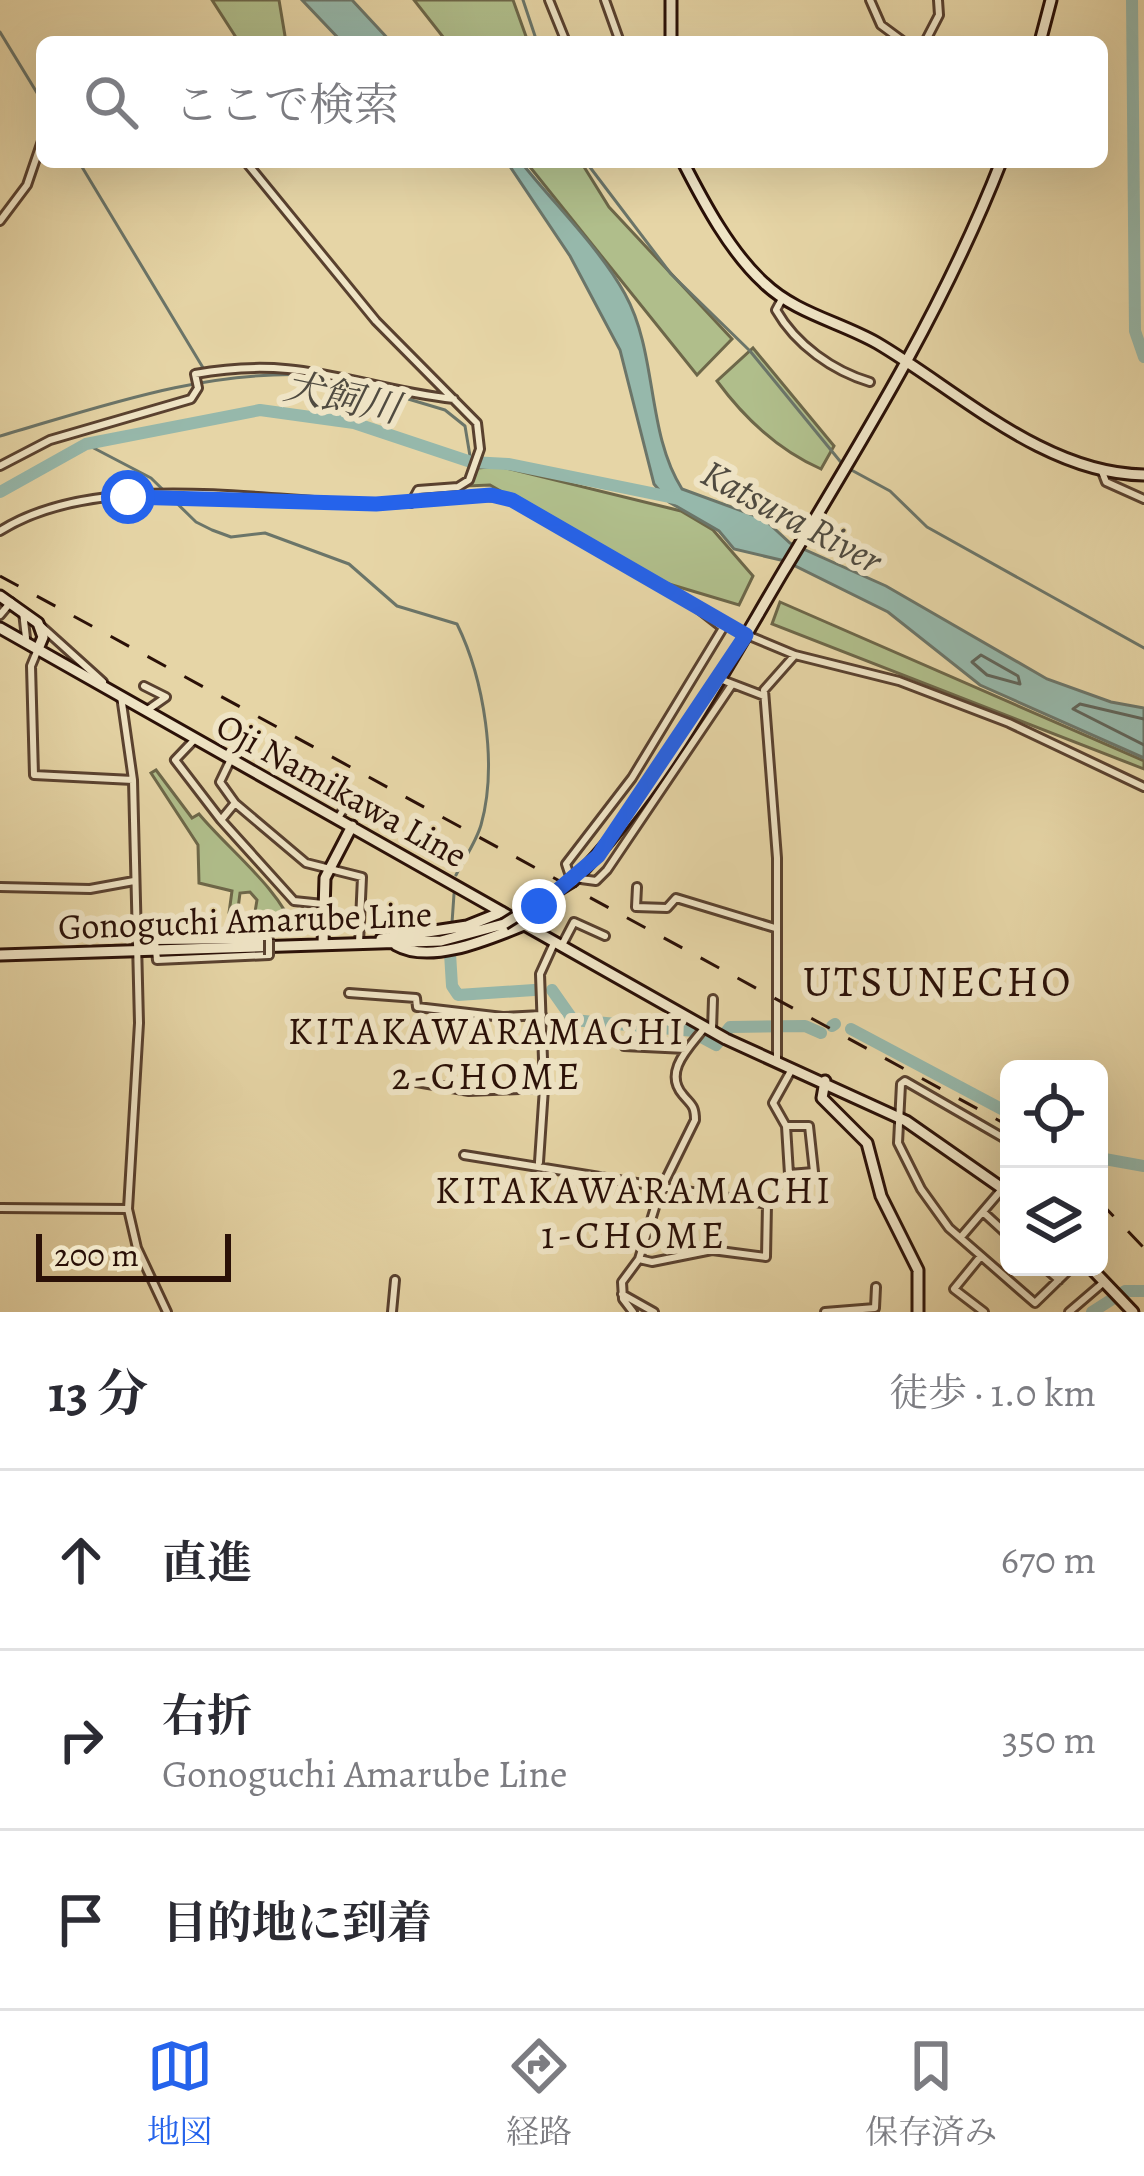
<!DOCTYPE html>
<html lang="ja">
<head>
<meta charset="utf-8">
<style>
  body { margin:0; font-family:Alegreya,"Noto Serif JP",serif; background:#f7f7f7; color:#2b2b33 }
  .controls { position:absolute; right:36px; bottom:36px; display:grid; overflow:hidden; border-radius:18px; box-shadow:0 12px 48px #0002 }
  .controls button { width:108px; height:108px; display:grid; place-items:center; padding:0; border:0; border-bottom:3px solid #e1e1e2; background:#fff; color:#2b2b33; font:60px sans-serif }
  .scale { position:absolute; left:36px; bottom:30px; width:195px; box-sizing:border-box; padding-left:12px; border:6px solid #2a1007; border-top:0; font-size:33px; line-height:42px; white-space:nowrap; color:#2a1007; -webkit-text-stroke:9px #efe4c5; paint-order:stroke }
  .stop { position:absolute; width:36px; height:36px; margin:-27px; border:9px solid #2563eb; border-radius:50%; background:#fff }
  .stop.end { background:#2563eb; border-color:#fff; box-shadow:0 3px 12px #0008 }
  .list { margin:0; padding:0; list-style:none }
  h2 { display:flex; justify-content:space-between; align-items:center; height:156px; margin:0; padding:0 48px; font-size:51px }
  h2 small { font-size:39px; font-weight:400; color:#7c7c81 }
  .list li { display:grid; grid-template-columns:78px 1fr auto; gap:36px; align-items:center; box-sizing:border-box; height:180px; padding:0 48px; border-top:3px solid #e1e1e2 }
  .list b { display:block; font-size:45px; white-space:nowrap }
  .list p { margin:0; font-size:39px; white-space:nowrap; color:#7c7c81 }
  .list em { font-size:39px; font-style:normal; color:#7c7c81 }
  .icon { flex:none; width:66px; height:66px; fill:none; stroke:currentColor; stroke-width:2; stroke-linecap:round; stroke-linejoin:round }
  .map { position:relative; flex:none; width:1144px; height:1312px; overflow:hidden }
  .search { position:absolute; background:#fff; box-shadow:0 12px 48px #0002; left:36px; right:36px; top:36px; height:132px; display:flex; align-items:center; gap:30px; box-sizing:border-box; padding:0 42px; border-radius:18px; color:#7c7c81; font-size:45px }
  .sheet { height:696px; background:#fff }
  nav { display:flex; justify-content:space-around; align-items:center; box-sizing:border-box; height:168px; border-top:3px solid #e1e1e2; background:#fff; font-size:33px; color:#7c7c81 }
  nav a { display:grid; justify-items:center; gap:6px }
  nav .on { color:#2563eb }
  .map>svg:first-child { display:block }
  .green { fill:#b0be8b; stroke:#6d6749; stroke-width:3 }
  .water { fill:#96b8ab; stroke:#6b7569; stroke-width:3 }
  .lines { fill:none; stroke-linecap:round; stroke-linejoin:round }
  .shore { stroke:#606459; stroke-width:3 }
  .stream { stroke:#6b7569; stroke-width:3 }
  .river { stroke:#96b8ab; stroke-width:12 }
  .street-casing { stroke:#59412f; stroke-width:12 }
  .secondary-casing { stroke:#2a1007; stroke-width:15 }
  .street { stroke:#efe4c5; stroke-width:6 }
  .secondary { stroke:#efe4c5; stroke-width:9 }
  .rail { stroke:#2a1007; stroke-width:3; stroke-dasharray:21 21; stroke-linecap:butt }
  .street-bridge-casing { stroke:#59412f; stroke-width:12; stroke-linecap:butt }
  .secondary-bridge-casing { stroke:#2a1007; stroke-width:15; stroke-linecap:butt }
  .street-bridge { stroke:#efe4c5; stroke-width:6 }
  .secondary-bridge { stroke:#efe4c5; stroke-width:9 }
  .route { stroke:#2563eb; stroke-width:15 }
  .labels { text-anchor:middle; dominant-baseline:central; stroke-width:12; stroke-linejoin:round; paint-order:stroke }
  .street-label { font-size:36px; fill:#2a1007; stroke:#efe4c5 }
  .water-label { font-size:39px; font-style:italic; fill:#504b40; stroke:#efe4c5 }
  .neighbourhood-label { font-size:39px; letter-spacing:3px; fill:#2a1007; stroke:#efe4c5 }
  .quarter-label { font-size:42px; letter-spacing:3px; fill:#2a1007; stroke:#efe4c5 }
</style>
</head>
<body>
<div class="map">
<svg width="1144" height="1312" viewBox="0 0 1144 1312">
  <rect width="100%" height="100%" fill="#e6d5a6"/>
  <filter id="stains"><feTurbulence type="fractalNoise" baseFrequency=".00167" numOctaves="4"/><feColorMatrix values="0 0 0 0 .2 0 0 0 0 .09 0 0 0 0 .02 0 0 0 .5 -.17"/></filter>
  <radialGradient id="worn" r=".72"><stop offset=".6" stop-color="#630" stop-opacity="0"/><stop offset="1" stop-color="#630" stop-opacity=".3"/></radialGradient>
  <path class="green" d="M212 0H279L286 42H239Z
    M414 0H513L528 42H447Z
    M526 162H581L609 207 732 339 697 375Z
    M753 348 834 446 821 469C778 450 745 419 717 381Z
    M498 466 681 511 713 530 753 576 739 605 659 581 490 485 467 486 478 468Z
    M780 602 1144 761V769L772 624Z
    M156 770 192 818 199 814C229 850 280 889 294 930L278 934 275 921 255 912 257 900 250 892 240 893 236 924 229 913 232 891 199 883 198 845 151 773Z"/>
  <path class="water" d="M302 0H352L391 42H342Z
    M507 162H521C554 204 599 247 625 294 658 354 646 432 682 489L764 519 790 543 886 586 1047 679 1111 702 1144 708V758L980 685 888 612 785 561 734 549 719 531 669 502 654 484 620 350 570 256Z"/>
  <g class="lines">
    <path class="shore" d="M981 655 1018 676 1020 684 987 675 972 662Z
      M1144 719 1080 704 1073 709 1144 745"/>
    <path class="stream" d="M523 0 537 42
      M0 32 42 101
      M79 162 205 371
      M586 162 671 274 750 351 844 466 890 491 927 527 1144 648
      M321 377 347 382
      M368 387 445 410 465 426 471 462
      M0 436C103 406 203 370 312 375
      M86 444 151 478 196 522 212 530 231 537 265 533 349 564 397 606 457 624C484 679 498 765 481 825 476 842 464 859 456 875
      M452 923 454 894"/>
    <path class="river" d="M1132 0 1135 331 1144 357
      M0 492 86 444 260 410 354 423 471 462 508 464 680 499
      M450 953 452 986 458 995 534 990
      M552 990 573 1020 694 1031
      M832 1026 835 1024
      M851 1029 1009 1113
      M703 1038 716 1045 730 1027 805 1026 821 1033
      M1099 1158 1144 1166
      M1092 1312 1125 1291H1144"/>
    <defs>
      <path id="street" d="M549 0 566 42
        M605 0 620 42
        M870 0 881 25 904 42
        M925 42 939 15 938 0
        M246 162 376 321 477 423 480 449 469 480 458 487 418 490 411 503
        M0 221 27 185 42 141
        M782 299 776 310C796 345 833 371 870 382
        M0 466 50 440 191 399 198 388 195 374C303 354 355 388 454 399
        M1101 469 1106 482 1144 499
        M0 531C98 469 263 502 374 504 420 505 465 490 512 499L747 635 795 655 899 681 1009 723 1144 787
        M23 612 26 638
        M0 615 11 602
        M41 626 103 682
        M38 649 31 666 34 775 133 780
        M725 681 764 696
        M144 686 166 697 146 711
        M121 696 133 780 139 1023 128 1209 137 1248 167 1312
        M195 739 175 760 221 820
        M231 759 220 782 235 803 221 820 294 901 323 904
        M331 784 352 796 338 818
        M235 803 306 863 362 877 359 943
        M569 873 566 864 632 778 723 628 695 606
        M581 879 596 881 607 870 731 686
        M0 887 90 889 134 881
        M637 887 636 907 667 908 676 898 775 928
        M562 945 574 922 605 936
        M269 955 157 960 155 941 269 940
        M349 993 416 998 417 1007 503 1017 542 1015
        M712 1030 713 999
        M624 1046 686 1049
        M777 1062V858L764 690 795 655
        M399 1079 469 1091 544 1088
        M786 1126 789 1174 814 1172 809 1126H786L773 1103 792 1069
        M1009 1141 905 1081 901 1084 898 1143 921 1189 949 1228 1035 1303 1072 1267
        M464 1155 767 1204 766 1257 712 1250 652 1262 639 1259
        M539 1162 544 1088 540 974 555 941
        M0 1208 128 1209
        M983 1212 1009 1236
        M961 1237 1009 1181
        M981 1256 954 1289 984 1312
        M1044 1267 1059 1280
        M622 1294 654 1312
        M392 1312 395 1280
        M633 1312 623 1299 622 1282 639 1259 660 1191 695 1120C695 1105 691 1105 683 1095 662 1071 691 1046 705 1027
        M825 1312 875 1308 876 1287
        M1069 1312 1104 1282"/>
      <path id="secondary" d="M671 42V0
        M1040 42 1051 0
        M683 162C704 203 730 252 764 283 795 313 840 322 877 343 957 390 1044 474 1144 475
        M0 596 38 623 43 637 38 649
        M0 628 726 1039 906 1121 1009 1193
        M573 881C659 793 721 677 783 572 863 439 944 308 1001 162
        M381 939 467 926 502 912
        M323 944 325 878 352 826
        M396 945C431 965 491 938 524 925
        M0 955 441 941 504 924
        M825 1081 822 1098 867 1143 881 1196 918 1270V1312
        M1090 1267 1133 1312"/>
    </defs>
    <use href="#street" class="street-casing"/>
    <use href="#secondary" class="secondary-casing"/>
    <use href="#street" class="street"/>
    <use href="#secondary" class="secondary"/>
    <path class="rail" d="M0 576 1009 1126
      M1099 1201 1144 1248"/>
    <defs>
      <path id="street-bridge" d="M269 955V940"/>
      <path id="secondary-bridge" d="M504 924 573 881"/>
    </defs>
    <use href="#street-bridge" class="street-bridge-casing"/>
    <use href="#secondary-bridge" class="secondary-bridge-casing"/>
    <use href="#street-bridge" class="street-bridge"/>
    <use href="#secondary-bridge" class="secondary-bridge"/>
  </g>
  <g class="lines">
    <path class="route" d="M128 497 376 504 491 495 512 500 746 635 598 856 539 906"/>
  </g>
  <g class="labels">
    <g class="street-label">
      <text transform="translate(342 790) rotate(29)">Oji Namikawa Line</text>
      <text transform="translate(245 920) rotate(-2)">Gonoguchi Amarube Line</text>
    </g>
    <g class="water-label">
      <text transform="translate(342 397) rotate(12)">犬飼川</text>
      <text transform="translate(792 516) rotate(28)">Katsura River</text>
    </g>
    <g class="neighbourhood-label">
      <text x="487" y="1030">KITAKAWARAMACHI<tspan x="487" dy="45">2-CHOME</tspan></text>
      <text x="634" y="1189">KITAKAWARAMACHI<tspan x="634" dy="45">1-CHOME</tspan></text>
    </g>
    <g class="quarter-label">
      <text x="938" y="981">UTSUNECHO</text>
    </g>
  </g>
  <rect width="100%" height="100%" filter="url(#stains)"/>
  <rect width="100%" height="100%" fill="url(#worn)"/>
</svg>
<div class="controls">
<button><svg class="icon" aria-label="locate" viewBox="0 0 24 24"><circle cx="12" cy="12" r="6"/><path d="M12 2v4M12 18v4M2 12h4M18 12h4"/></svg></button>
<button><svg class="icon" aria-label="layers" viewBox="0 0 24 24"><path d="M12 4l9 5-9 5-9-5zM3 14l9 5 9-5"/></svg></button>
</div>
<div class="scale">200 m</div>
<div class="stop" style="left:128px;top:497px"></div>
<div class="stop end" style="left:539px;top:906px"></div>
<div class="search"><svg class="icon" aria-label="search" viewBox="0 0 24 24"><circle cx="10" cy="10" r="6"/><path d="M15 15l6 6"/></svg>ここで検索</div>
</div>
<section class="sheet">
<h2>13 分<small>徒歩 · 1.0 km</small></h2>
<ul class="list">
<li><svg class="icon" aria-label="ahead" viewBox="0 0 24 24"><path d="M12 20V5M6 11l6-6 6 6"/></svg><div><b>直進</b></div><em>670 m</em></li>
<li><svg class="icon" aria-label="right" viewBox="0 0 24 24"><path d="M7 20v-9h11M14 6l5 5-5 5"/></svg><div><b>右折</b><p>Gonoguchi Amarube Line</p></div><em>350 m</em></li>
<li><svg class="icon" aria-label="arrive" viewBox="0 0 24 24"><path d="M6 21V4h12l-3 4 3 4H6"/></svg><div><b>目的地に到着</b></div></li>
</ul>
</section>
<nav>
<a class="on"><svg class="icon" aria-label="map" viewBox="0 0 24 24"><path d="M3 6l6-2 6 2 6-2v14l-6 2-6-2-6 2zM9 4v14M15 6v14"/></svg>地図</a>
<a><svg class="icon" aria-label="directions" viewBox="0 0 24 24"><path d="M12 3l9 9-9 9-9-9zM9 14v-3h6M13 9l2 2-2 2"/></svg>経路</a>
<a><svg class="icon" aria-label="saved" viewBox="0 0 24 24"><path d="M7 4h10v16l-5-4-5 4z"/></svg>保存済み</a>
</nav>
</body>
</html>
